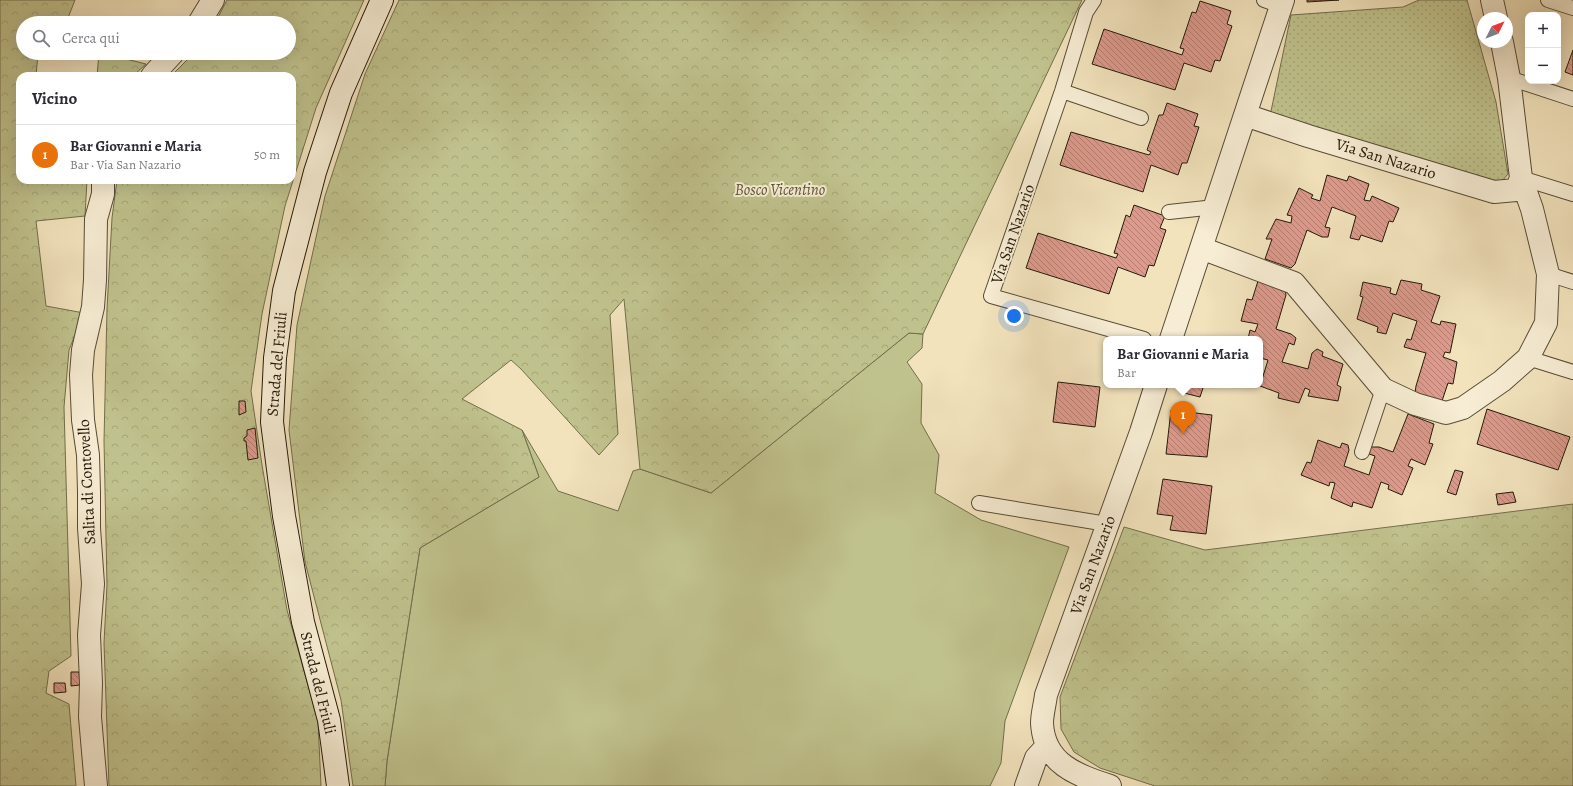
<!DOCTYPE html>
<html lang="it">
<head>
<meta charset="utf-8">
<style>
  body { margin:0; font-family:Alegreya,serif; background:#f7f7f7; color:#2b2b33 }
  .controls { position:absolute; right:12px; top:12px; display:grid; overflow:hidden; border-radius:8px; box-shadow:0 4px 16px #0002 }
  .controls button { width:36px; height:36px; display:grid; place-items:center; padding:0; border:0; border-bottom:1px solid #e1e1e2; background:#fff; color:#2b2b33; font:20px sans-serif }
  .compass { position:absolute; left:1477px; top:12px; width:36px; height:36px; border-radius:50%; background:#fff; box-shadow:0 4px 16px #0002; rotate:48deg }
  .you { position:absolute; left:1014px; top:316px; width:14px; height:14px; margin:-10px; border:3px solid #fff; border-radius:50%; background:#1a73e8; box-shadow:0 0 0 6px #1a73e833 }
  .badge { display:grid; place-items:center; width:26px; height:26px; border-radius:50%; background:#1a73e8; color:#fff; font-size:13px; font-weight:700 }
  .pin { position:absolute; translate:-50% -33px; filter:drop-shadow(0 1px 2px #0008) }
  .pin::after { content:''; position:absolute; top:21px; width:14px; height:12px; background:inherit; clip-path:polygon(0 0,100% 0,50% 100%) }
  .popup { position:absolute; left:1103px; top:336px; width:160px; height:52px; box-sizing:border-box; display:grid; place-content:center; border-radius:8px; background:#fff; filter:drop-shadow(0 1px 3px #0005); font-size:13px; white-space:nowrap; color:#7c7c81 }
  .popup b { font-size:15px; color:#2b2b33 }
  .popup::after { content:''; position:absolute; left:50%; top:100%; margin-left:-8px; border:8px solid transparent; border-top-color:#fff }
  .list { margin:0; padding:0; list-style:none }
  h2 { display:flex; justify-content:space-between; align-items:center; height:52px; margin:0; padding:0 16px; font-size:17px }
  h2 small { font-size:13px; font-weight:400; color:#7c7c81 }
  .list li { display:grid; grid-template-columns:26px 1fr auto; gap:12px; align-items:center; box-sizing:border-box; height:60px; padding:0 16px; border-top:1px solid #e1e1e2 }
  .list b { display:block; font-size:15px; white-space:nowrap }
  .list p { margin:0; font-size:13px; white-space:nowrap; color:#7c7c81 }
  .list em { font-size:13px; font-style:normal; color:#7c7c81 }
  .icon { flex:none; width:22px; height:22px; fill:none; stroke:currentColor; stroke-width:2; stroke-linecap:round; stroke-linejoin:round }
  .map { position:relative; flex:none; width:1573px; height:786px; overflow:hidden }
  .search { position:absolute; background:#fff; box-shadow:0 4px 16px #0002; left:16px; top:16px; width:280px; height:44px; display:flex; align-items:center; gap:10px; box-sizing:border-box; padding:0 14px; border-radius:22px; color:#7c7c81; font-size:15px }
  .panel { position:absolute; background:#fff; box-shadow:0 4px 16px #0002; left:16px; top:72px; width:280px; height:112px; border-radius:12px }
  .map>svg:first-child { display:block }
  .green { fill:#c0c28d; stroke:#726e4c }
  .forest { fill:url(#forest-crowns); stroke:#726e4c }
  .park { fill:url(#park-dots); stroke:#726e4c }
  .building { fill:url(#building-back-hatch); stroke:#25190a }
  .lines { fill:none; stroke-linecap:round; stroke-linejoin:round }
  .service-casing { stroke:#584c37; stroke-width:16 }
  .minor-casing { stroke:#584c37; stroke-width:24 }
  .secondary-casing { stroke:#25190a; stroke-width:24 }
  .service { stroke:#f7edd4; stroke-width:14 }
  .minor { stroke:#f7edd4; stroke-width:22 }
  .secondary { stroke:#f7edd4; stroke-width:22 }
  .labels { text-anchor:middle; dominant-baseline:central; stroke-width:4; stroke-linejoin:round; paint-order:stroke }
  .street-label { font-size:16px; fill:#25190a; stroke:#f7edd4 }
  .park-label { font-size:16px; font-style:italic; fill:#5b5438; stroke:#f7edd4 }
</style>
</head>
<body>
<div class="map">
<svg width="1573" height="786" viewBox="0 0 1573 786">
  <defs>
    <pattern id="forest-crowns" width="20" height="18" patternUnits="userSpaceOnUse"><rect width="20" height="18" fill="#c0c28d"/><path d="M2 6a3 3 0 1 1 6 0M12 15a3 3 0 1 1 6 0" fill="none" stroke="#a5a678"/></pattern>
    <pattern id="park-dots" width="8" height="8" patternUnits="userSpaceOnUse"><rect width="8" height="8" fill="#c0c28d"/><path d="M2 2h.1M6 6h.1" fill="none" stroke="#a5a678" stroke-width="1.8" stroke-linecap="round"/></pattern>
    <pattern id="building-back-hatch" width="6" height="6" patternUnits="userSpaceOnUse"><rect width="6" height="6" fill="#de9a8c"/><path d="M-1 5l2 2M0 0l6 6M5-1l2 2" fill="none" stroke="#b47d71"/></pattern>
  </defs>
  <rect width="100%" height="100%" fill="#f2e3bd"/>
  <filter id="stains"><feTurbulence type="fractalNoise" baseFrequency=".005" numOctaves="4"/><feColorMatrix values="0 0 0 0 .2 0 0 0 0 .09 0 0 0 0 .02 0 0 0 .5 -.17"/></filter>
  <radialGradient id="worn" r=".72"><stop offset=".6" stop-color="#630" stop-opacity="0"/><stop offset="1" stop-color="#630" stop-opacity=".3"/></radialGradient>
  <path class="green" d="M909 333 923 334 922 348 907 362 922 384 921 423 939 455 935 493 981 520 1069 547 1005 721 1001 763 990 786H385L387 761 420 548 539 477 522 430 558 491 618 511 633 471 640 469 711 493Z"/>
  <path class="forest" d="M0 0H75L66 23H48L40 21V23H23V53H38L36 76H20V180H87L85 216 36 221 46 306 84 313 69 350 64 407 71 656 49 671 46 693 69 704 76 786H0Z
    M227 0H364L316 108 285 206 262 314 251 391 262 465 287 610 318 721 321 786H109L104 643 107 585 104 441 107 309 112 218 117 180H292V76H171L194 53H289V23H215Z
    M399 0H1082L923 334 909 333 711 493 640 469 624 299 610 315 618 434 599 455 521 369 511 360 462 399 522 430 539 477 420 548 387 761 385 786H353L341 700 305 562 289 430 297 325 325 196 365 74Z
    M99 53H102L146 64 133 76H97Z
    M1573 504V786H1155L1100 768 1074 752 1061 729 1060 697 1124 527 1205 550Z"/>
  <path class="park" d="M1419 0H1467L1496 102 1508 174 1502 181H1488L1270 116 1291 15 1403 7Z"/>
  <path class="building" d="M1307 0H1339L1307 2Z
    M1200 1 1231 11 1227 24 1232 26 1220 61 1215 60 1211 72 1184 63 1175 90 1092 64 1104 29 1182 55 1184 49 1180 48 1192 12 1196 13Z
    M1573 50V75L1565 72Z
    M1167 103 1198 114 1194 126 1199 127 1187 163H1182L1178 175 1151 165 1143 192 1060 165 1071 132 1149 155 1151 152 1147 150 1159 115H1163Z
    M1327 175 1347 181 1349 176 1369 184 1364 200 1370 201 1372 196 1399 208 1393 222 1389 221 1382 242 1361 235 1359 240 1350 238 1356 216 1332 207 1325 227 1330 228 1328 237H1322L1307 230 1295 264 1291 268 1265 259 1272 239H1266L1276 219 1291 223 1292 216 1287 215 1299 188 1313 195 1311 198 1320 201Z
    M1134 205 1165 216 1160 228 1166 230 1154 266 1149 265 1145 277 1118 267 1109 294 1026 268 1038 233 1116 258 1118 254 1114 253 1126 215 1130 217Z
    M1401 280 1422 284 1421 290 1440 296 1431 322 1440 325 1441 321 1456 324 1450 353 1445 352 1443 357 1457 362 1453 384 1448 383 1442 401 1415 393 1416 386 1426 353 1404 347 1407 339 1411 340 1417 321 1393 313 1386 334 1377 332 1378 327 1357 319 1363 297 1360 296 1363 282 1391 288 1390 293 1396 295Z
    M1258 281 1285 290 1286 295 1276 329 1291 334 1296 338 1294 345 1289 343 1282 362 1308 369 1312 353 1317 349 1323 352 1322 356 1343 364 1337 385 1341 387 1338 401 1308 396 1310 390 1305 388 1299 403 1278 398 1279 393 1260 386 1268 360 1260 358V339H1248L1250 330 1255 332 1258 324 1241 321 1247 299 1252 300Z
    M1058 382 1100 387 1095 427 1053 422Z
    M1187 385H1204L1200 397 1184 393Z
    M239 401H245L246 412 239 415Z
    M1487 409 1570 437 1558 470 1477 444Z
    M1171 410 1212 415 1207 457 1166 454Z
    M1408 414 1434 424 1429 443 1433 444 1425 465 1411 459 1408 466 1413 468 1402 495 1388 489 1389 485 1381 482 1372 508 1353 502 1352 507 1331 498 1335 483 1330 482 1329 486 1301 475 1307 462 1311 463 1318 440 1340 448 1342 443 1348 445 1349 450 1344 466 1369 475 1375 456 1369 454 1371 447H1379L1393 452Z
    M255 428 258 458 248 460 246 441H244V438L247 436V430Z
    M1455 470 1463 472 1456 495 1447 492Z
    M1163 479 1212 486 1206 534 1170 530 1173 516 1157 514Z
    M1513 492 1516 502 1498 505 1496 494Z
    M71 672H79L80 685 71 686Z
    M54 683H65L66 692 54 693Z"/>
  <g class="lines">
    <defs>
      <path id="service" d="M1094 0 1086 12 1062 91 991 296 1144 339
        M1264 0 1281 6
        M1548 0 1573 8
        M1509 78 1573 99
        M1062 91 1141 118
        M1521 178 1573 194
        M1169 212 1215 207
        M1548 274 1573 282
        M1528 358 1573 372
        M1362 452 1383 389
        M979 503 1107 524"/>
      <path id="minor" d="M1492 0 1496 18
        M199 23 213 0
        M152 76 173 53
        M1245 115 1308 136 1494 192 1516 190 1521 178
        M1201 248 1294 283 1383 389 1415 404 1446 413 1463 408 1502 381 1528 358 1546 323 1548 274 1532 209 1521 178 1509 78 1502 42
        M1171 339 1283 0
        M96 786 90 717 91 683 89 635 93 584 89 528V492L88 455 83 420 81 375 83 350 93 307 95 280 96 219 103 194V180
        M1026 786 1036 758 1047 746
        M1110 786C1077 775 1044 764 1042 723 1042 714 1045 704 1046 695L1141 432 1156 385"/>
      <path id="secondary" d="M338 786 329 720 303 622 284 516 272 422 275 358 284 291 315 172 341 93 382 0"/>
    </defs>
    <use href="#service" class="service-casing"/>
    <use href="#minor" class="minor-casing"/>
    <use href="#secondary" class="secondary-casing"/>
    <use href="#service" class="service"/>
    <use href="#minor" class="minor"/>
    <use href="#secondary" class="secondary"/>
  </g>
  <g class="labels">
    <g class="street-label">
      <text transform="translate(1386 159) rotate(17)">Via San Nazario</text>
      <text transform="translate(1013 234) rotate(-71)">Via San Nazario</text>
      <text transform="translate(277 364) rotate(-85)">Strada del Friuli</text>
      <text transform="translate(87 482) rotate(-93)">Salita di Contovello</text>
      <text transform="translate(1093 565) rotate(-70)">Via San Nazario</text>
      <text transform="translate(318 683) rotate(76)">Strada del Friuli</text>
    </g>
    <g class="park-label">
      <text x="780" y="190">Bosco Vicentino</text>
    </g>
  </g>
  <rect width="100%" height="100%" filter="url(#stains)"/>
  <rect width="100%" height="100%" fill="url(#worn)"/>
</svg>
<div class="controls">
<button>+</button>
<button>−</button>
</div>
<svg class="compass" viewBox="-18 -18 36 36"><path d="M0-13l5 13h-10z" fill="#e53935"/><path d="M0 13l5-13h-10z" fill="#7c7c81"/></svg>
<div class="you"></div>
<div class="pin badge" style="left:1183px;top:434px;background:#e8710a">1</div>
<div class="popup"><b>Bar Giovanni e Maria</b>Bar</div>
<div class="search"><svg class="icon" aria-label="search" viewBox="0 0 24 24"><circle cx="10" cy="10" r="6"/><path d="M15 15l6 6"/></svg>Cerca qui</div>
<section class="panel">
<h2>Vicino<small></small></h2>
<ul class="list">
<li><span class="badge" style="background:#e8710a">1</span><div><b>Bar Giovanni e Maria</b><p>Bar · Via San Nazario</p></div><em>50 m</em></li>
</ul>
</section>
</div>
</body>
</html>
